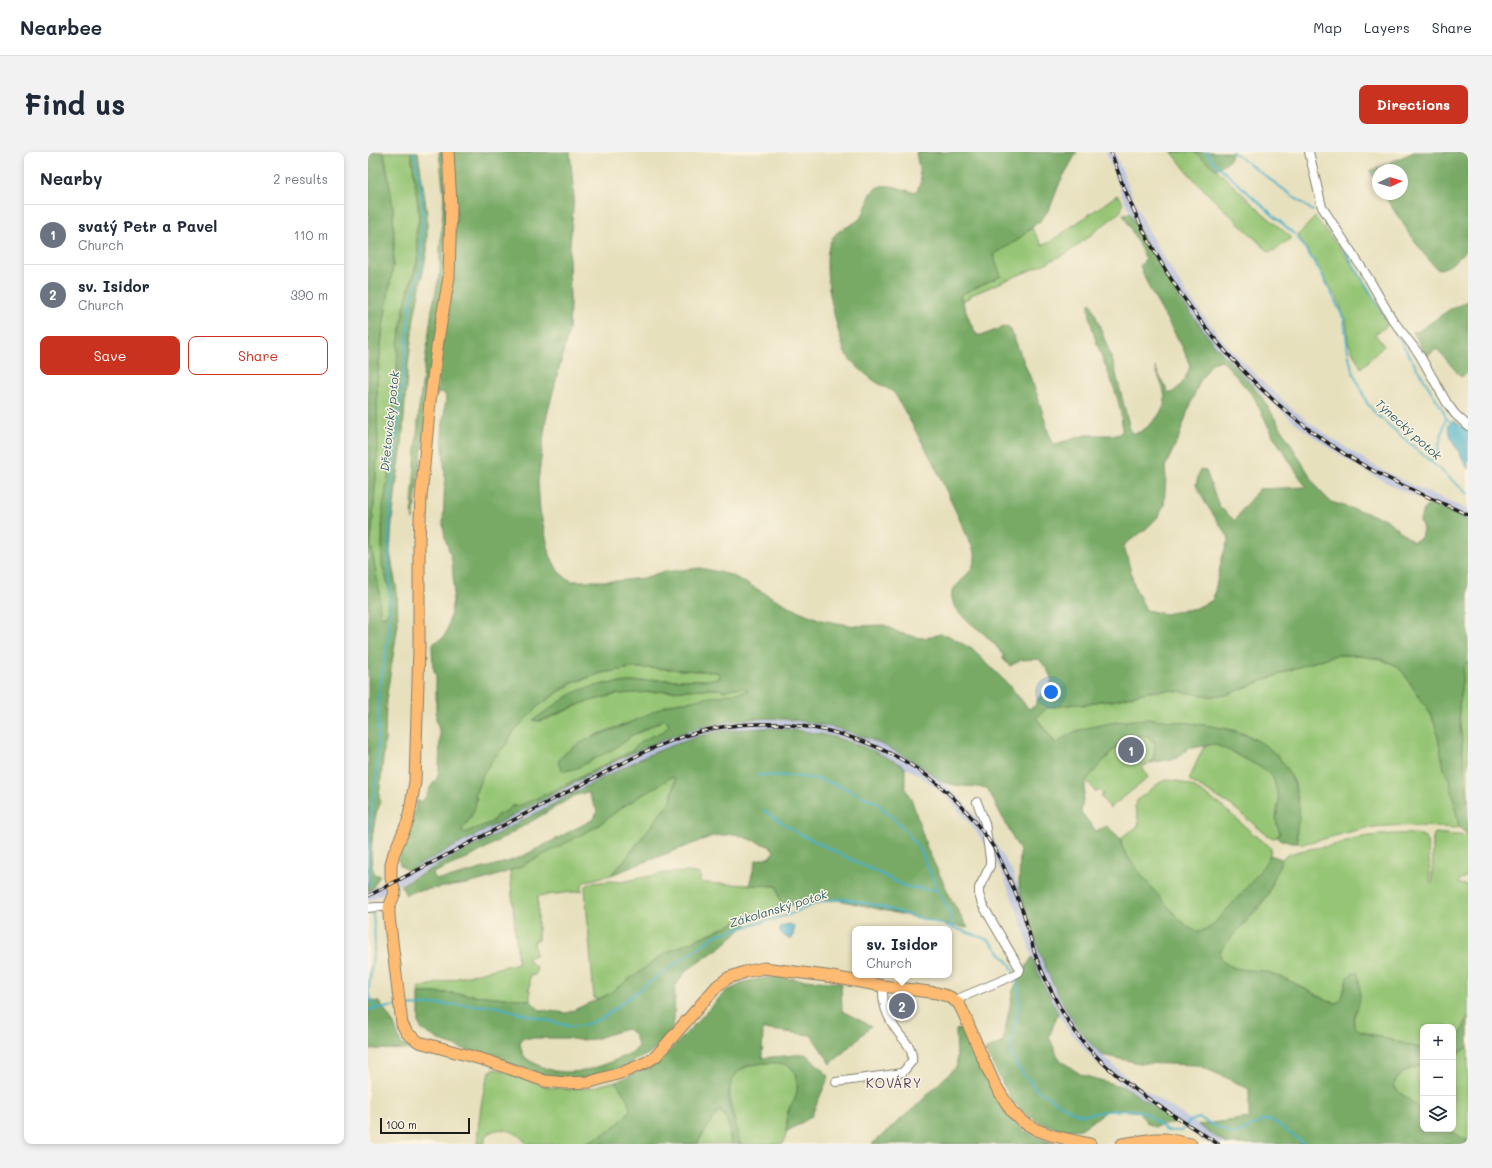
<!DOCTYPE html>
<html lang="en">
<head>
<meta charset="utf-8">
<style>
  body { margin:0; font-family:Mali,sans-serif; background:#f2f2f3; color:#1f2937 }
  .controls { position:absolute; right:12px; bottom:12px; display:grid; overflow:hidden; border-radius:8px; box-shadow:0 2px 6px #0003 }
  .controls button { width:36px; height:36px; display:grid; place-items:center; padding:0; border:0; border-bottom:1px solid #e0e1e3; background:#fff; color:#1f2937; font:20px sans-serif }
  .compass { position:absolute; left:1004px; top:12px; width:36px; height:36px; border-radius:50%; background:#fff; box-shadow:0 2px 6px #0003; rotate:86deg }
  .scale { position:absolute; left:12px; bottom:10px; width:90px; box-sizing:border-box; padding-left:4px; border:2px solid #1c1c1c; border-top:0; font-size:11px; line-height:14px; white-space:nowrap; color:#1c1c1c; -webkit-text-stroke:3px #fcf5e5; paint-order:stroke }
  .you { position:absolute; left:683px; top:540px; width:14px; height:14px; margin:-10px; border:3px solid #fff; border-radius:50%; background:#1a73e8; box-shadow:0 0 0 6px #1a73e833 }
  .badge { display:grid; place-items:center; width:26px; height:26px; border-radius:50%; background:#c8321e; color:#fff; font-size:13px; font-weight:700 }
  .pin { position:absolute; translate:-50% -50%; border:2px solid #fff; box-shadow:0 1px 4px #0006 }
  .popup { position:absolute; left:484px; top:774px; width:100px; height:52px; box-sizing:border-box; display:grid; place-content:center; border-radius:8px; background:#fff; filter:drop-shadow(0 1px 3px #0005); font-size:13px; white-space:nowrap; color:#747a83 }
  .popup b { font-size:15px; color:#1f2937 }
  .popup::after { content:''; position:absolute; left:50%; top:100%; margin-left:-8px; border:8px solid transparent; border-top-color:#fff }
  .list { margin:0; padding:0; list-style:none }
  h2 { display:flex; justify-content:space-between; align-items:center; height:52px; margin:0; padding:0 16px; font-size:17px }
  h2 small { font-size:13px; font-weight:400; color:#747a83 }
  .list li { display:grid; grid-template-columns:26px 1fr auto; gap:12px; align-items:center; box-sizing:border-box; height:60px; padding:0 16px; border-top:1px solid #e0e1e3 }
  .list b { display:block; font-size:15px; white-space:nowrap }
  .list p { margin:0; font-size:13px; white-space:nowrap; color:#747a83 }
  .list em { font-size:13px; font-style:normal; color:#747a83 }
  .actions { display:flex; gap:8px; padding:12px 16px }
  .actions a { flex:1; padding:9px 0; border:1px solid #c8321e; border-radius:8px; text-align:center; font-size:14px; color:#c8321e }
  .actions .main { background:#c8321e; color:#fff }
  .icon { flex:none; width:22px; height:22px; fill:none; stroke:currentColor; stroke-width:2; stroke-linecap:round; stroke-linejoin:round }
  .map { position:relative; flex:none; width:1100px; height:992px; overflow:hidden; border-radius:8px }
  header { display:flex; align-items:center; gap:24px; box-sizing:border-box; height:56px; padding:0 20px; background:#fff; border-bottom:1px solid #e0e1e3 }
  header strong { font-size:19px }
  nav { display:flex; gap:22px; margin-inline-start:auto; font-size:14px }
  .intro { display:flex; align-items:center; justify-content:space-between; box-sizing:border-box; height:96px; padding:0 24px }
  h1 { margin:0; font-size:28px }
  .button { padding:10px 18px; border-radius:8px; background:#c8321e; color:#fff; font-size:14px; font-weight:700 }
  main { display:flex; gap:24px; padding:0 24px }
  aside { flex:1; background:#fff; border-radius:8px; box-shadow:0 2px 6px #0003 }
  .map>svg:first-child { display:block }
  .industrial { fill:#bcc3de }
  .green { fill:#95c574; stroke:#587048 }
  .forest { fill:#78aa66; stroke:#4a6341; fill-rule:evenodd }
  .water { fill:#48b0c7; stroke:#326672 }
  .lines { fill:none; stroke-linecap:round; stroke-linejoin:round }
  .stream { stroke:#48b0c7; stroke-width:2 }
  .minor-casing { stroke:#827e6c; stroke-width:10 }
  .major-casing { stroke:#827e6c; stroke-width:13 }
  .minor { stroke:#fff; stroke-width:8 }
  .major { stroke:#ffbb71; stroke-width:11 }
  .rail-casing { stroke:#1c1c1c; stroke-width:3.5 }
  .rail { stroke:#fcf5e5; stroke-width:2; stroke-dasharray:6; stroke-linecap:butt }
  .labels { text-anchor:middle; dominant-baseline:central; stroke-width:3; stroke-linejoin:round; paint-order:stroke }
  .water-label { font-size:12px; font-style:italic; fill:#305f69; stroke:#fcf5e5 }
  .quarter-label { font-size:13px; letter-spacing:1px; fill:#574861; stroke:#fcf5e5 }
</style>
</head>
<body>
<header>
<strong>Nearbee</strong>
<nav><a>Map</a><a>Layers</a><a>Share</a></nav>
</header>
<div class="intro"><h1>Find us</h1><a class="button">Directions</a></div>
<main>
<aside>
<h2>Nearby<small>2 results</small></h2>
<ul class="list">
<li><span class="badge" style="background:#6b7280">1</span><div><b>svatý Petr a Pavel</b><p>Church</p></div><em>110 m</em></li>
<li><span class="badge" style="background:#6b7280">2</span><div><b>sv. Isidor</b><p>Church</p></div><em>390 m</em></li>
</ul>
<div class="actions"><a class="main">Save</a><a>Share</a></div>
</aside>
<div class="map">
<svg width="1100" height="992" viewBox="0 0 1100 992">
  <rect width="100%" height="100%" fill="#fcf5e5"/>
  <filter id="ink" filterUnits="userSpaceOnUse"><feTurbulence type="fractalNoise" baseFrequency=".025" numOctaves="2"/><feDisplacementMap in="SourceGraphic" scale="8" xChannelSelector="R" yChannelSelector="G"/><feConvolveMatrix kernelMatrix="1 2 1 2 8 2 1 2 1" color-interpolation-filters="sRGB"/></filter>
  <filter id="wash" filterUnits="userSpaceOnUse"><feTurbulence type="fractalNoise" baseFrequency=".012" numOctaves="4" result="noise"/><feDisplacementMap in="SourceGraphic" scale="16" xChannelSelector="R" yChannelSelector="G"/><feGaussianBlur stdDeviation="0.9" result="paint"/><feColorMatrix in="noise" values="0 0 0 0 0 0 0 0 0 0 0 0 0 0 0 0 0 1.4 0 .05"/><feComposite in="paint" operator="in"/></filter>
  <g filter="url(#wash)">
    <rect width="100%" height="100%" fill="#e7e0bd"/>
    <path class="industrial" d="M738 0H747L763 41 785 88 819 142 852 185 889 224 923 256 960 284 1005 313 1042 332 1100 358V368L1038 341 1001 321 978 307 935 277 898 246 882 231 845 191 812 147 794 120 778 92 755 45Z
      M396 567 442 570 476 578 491 583 526 598 556 616 586 640 600 655 622 683 644 719 659 760 672 802 682 826 708 874 734 903 762 928 859 992H842L771 946 757 935 728 910 701 879 682 847 664 805 651 763 635 723 622 699 607 678 580 646 551 623 505 598 473 586 428 577 396 576 354 579 318 588 278 604 0 749V739L274 596 296 586 333 575 374 568Z"/>
    <path class="green" d="M16 0H43L51 62V68L48 81 50 99 49 110 40 138 30 192 29 219 26 235 24 282 20 311V326L14 374V413L20 432 22 446 20 452 21 458 18 464H13L12 462 3 392 10 296 9 255V232L15 175 25 114 26 90 25 55Z
      M804 0H826L848 17 890 57 923 85V86L908 98 901 100 843 45 820 21Z
      M749 43C755 47 756 54 752 60L701 100 672 114 601 144V146L594 149 592 143 633 124 625 103 648 89 664 76 674 93 680 91Z
      M947 65 978 104 1000 136 1019 170V174L1007 182 1016 194 993 216 980 190 979 173 970 148 930 83Z
      M968 503H986L1012 507 1027 513 1034 519 1062 561 1068 575 1076 616 1082 629 1091 675 1090 676C1062 675 1034 672 1007 675 982 678 958 688 932 692L929 688 927 631 915 611 901 597 882 584 865 578 823 571 782 567 741 572 708 579 688 592 668 565 679 556 707 552 718 553 731 549H744L780 540 803 538 841 544 858 543 925 517Z
      M1100 509V651L1092 572 1091 552 1096 514Z
      M264 516H282L348 520 352 522 351 526 339 528H287L236 532 178 559 167 569H172L179 567 215 551 249 542 336 537H351L358 538C364 534 372 535 379 537L380 540 314 551 228 583 202 598 192 606 197 619 209 616 247 596 259 588 262 584 274 579 293 569 296 567 300 570 301 574 294 581 284 584 271 591 264 599 197 633 151 654H144L139 659 129 663 124 670 99 680 95 681 94 678 103 665 109 647 107 642 115 622 124 608 139 591 146 579 172 553 203 532 234 521Z
      M775 583H780L784 589H787L786 607 779 613 774 614 780 626 742 656 733 645 735 642 731 638 728 640 718 628C735 610 749 588 775 583Z
      M843 592C853 593 896 615 904 622L911 647 908 665 909 673 912 680 911 684 906 686 900 684 864 654 822 629V625L835 596Z
      M302 625H305L307 628 303 648 254 711 243 723 218 729 214 732V739L170 744V788L166 789 167 803 160 806V809L169 815 167 823H162V836H160V838H162V848L82 841H51L50 836 150 811 142 719 228 675 253 656Z
      M798 628C828 626 869 668 891 687 895 690 900 692 903 696 903 715 857 759 843 775 838 778 831 780 825 778 813 773 762 712 756 699 753 694 752 689 755 684L768 676 771 671 767 655 768 649 791 631Z
      M1068 681 1100 684V724L1093 727 1090 731 1100 734V864L1094 879 1085 890V875H1055V897L989 878C982 870 986 863 990 855L978 828C976 836 977 850 967 851 944 843 924 827 899 820 886 817 868 820 857 811 852 808 851 803 853 798 867 778 888 763 900 742 906 733 908 713 915 706 925 698 949 696 962 694 971 692 979 688 988 686 999 684 1049 678 1057 685 1061 689 1062 723 1062 730L1064 732 1065 686 1066 682Z
      M321 720 332 722V729L334 731 409 734 413 754 371 769 299 800 247 839 230 847 226 846 217 736 219 733 224 731 242 729 253 730 297 721Z
      M1100 895V989L1078 977H1085V904Z
      M395 911C411 911 424 907 428 927 429 932 430 937 429 942 427 948 422 953 420 959 418 970 420 982 415 992H372C368 959 341 918 395 911Z
      M1055 913V959L1030 939 1026 933C1029 920 1044 916 1055 913Z
      M128 917 179 935 198 937 222 936 244 930H248L260 948 262 958C253 972 229 990 212 992 195 992 177 992 159 992 149 979 133 972 118 983L116 992H109C111 967 113 942 122 919Z
      M350 958C361 964 362 981 363 992H329Z"/>
    <path class="forest" d="M0 0H16L25 55 26 90 25 114 15 175 9 232V255L10 296 3 392 11 437 12 462 15 465 18 464 21 458 20 452 22 446 20 432 14 413 15 354 20 326V311L24 282 26 235 29 219 30 192 36 156 49 110 50 99 48 80 51 68V62L43 0H50L59 62V99L46 166 39 222 34 294 29 327 24 370 22 400 29 440 30 473 18 548 17 588 11 645C14 652 10 655 8 662 5 679 0 705 6 721L8 723H12L4 737 0 739Z
      M71 0H75L78 52 76 125 45 368 44 352 51 256 64 157 72 120V98L76 44Z
      M85 0H202L206 45 201 104 202 152 201 178 178 267 170 330 172 359 182 403 190 419 198 426 204 429H248L275 426 294 420 332 416 356 421 365 424 426 457 453 468 487 474 516 473 532 481 552 486 563 485 572 482 579 483 604 497 638 530 661 557 667 554C670 541 679 541 684 528L679 517 671 507 653 508 642 514 635 507V503C630 496 623 488 616 482 604 471 581 460 584 439 593 427 609 417 607 401L565 310 527 242C521 236 515 235 508 230 497 222 485 212 477 201 469 176 449 108 465 85 472 75 487 74 494 64 498 58 499 50 502 44 510 25 531 37 545 40L549 39 553 28 548 0H709L692 30 682 56 674 67 648 89 625 103 633 124 592 143 602 170 609 183H615L638 174 642 176 669 242 684 292H687L718 283H749L754 280C756 235 720 194 721 151H723L745 210 762 277 764 281C775 284 798 259 797 248 797 237 790 225 787 215L800 240 803 241C814 235 818 226 822 214L815 196 782 138 772 114 778 107 755 62 762 61 778 92 812 147 845 191 882 231 895 247 950 337 963 350 1018 367 1045 390 1053 386 1055 377 1052 369 1054 361 1058 355 1064 352 1100 368V509L1096 514 1091 552 1092 572 1100 651V684L1091 675 1082 629 1076 617 1068 575 1062 561 1034 519 1027 513 1012 507 986 503H968L925 517 858 543 841 544 803 538 780 540 744 549H731L718 553 707 552 679 556 668 566 688 592C695 587 701 581 709 579 727 573 762 567 781 567 791 567 802 569 811 570 848 574 892 578 916 612 926 627 932 645 931 663 931 672 926 682 930 691 922 692 916 689 909 685L912 681 908 669 911 647 905 625 899 619 866 601 846 592 820 597 809 606 782 611 786 607 787 589H784L780 583 777 585 775 583C765 585 760 586 755 595L751 592 718 628 713 660 728 679 739 674 753 687C753 691 754 695 756 699 763 712 813 773 825 778 832 780 838 778 843 775 863 752 887 730 902 703L914 707 899 744 853 798C851 803 852 808 857 811 868 820 886 817 899 820 924 827 944 843 967 851 981 849 971 824 989 819 992 827 993 842 991 851 989 861 983 865 987 875L993 880 1055 897V913C1044 916 1023 921 1027 937L1055 959V977H1078L1100 989V992H859L830 973 881 966V937L859 926 829 913 771 911 734 903 722 891 708 874 698 857 682 826 672 802 651 737 652 699 619 636C605 634 588 635 575 630 569 627 563 621 557 617 551 612 545 609 538 605 509 588 478 577 444 571 345 551 263 601 180 645 133 670 86 694 40 719L33 714 30 708 32 700 43 675 49 648 52 650 58 645 63 634 69 626 71 619 72 583 68 566V524L65 515 64 496 66 491 75 486 79 479 84 454 86 436 84 408 77 386 75 372 77 325 74 282 78 245 76 241 73 240 70 241 68 245 75 188 86 126 88 52ZM854 208 886 245 904 282 938 335 891 337 875 356 867 369 851 354 838 319 832 317 828 333 838 352 861 386 854 406 845 448 828 456 797 462 778 458 767 436 756 393 778 377 791 364 796 353 798 326 797 315 811 285 820 258 832 229 844 211ZM264 516H282L348 520 352 522 351 526 339 528H287L236 532 212 538 199 545 165 568 172 569 215 551 249 542 336 537H351L356 539C364 536 370 535 379 537L380 539 331 547C321 551 315 549 307 551 290 555 276 566 259 572 240 580 200 591 190 610L193 617 197 619 209 616 247 596 259 588 262 584 274 579 296 567 300 570 301 573 294 581 284 584 271 591 264 599 197 633 151 654H144L139 659 129 663 124 670 99 680 95 681 94 678C100 667 112 655 107 642L115 622 124 608 139 591 146 579 172 553 203 531 234 521Z
      M826 0H865L861 9 848 17Z
      M1046 0H1100V97C1092 104 1081 118 1069 117L1055 101 1015 42H1034V18H1010V33L1002 19Z
      M1100 149V220L1093 225 1069 197 1059 204 1044 179 1049 180 1081 158Z
      M396 576C448 577 492 589 537 615V636L544 649 559 696 584 749 600 776 571 771 471 748 413 754 409 734 381 733 388 708 403 705 406 699 401 694 367 682 345 684 243 723 264 699 303 648 307 632V626L304 625 253 656 228 675 152 715 122 726 99 732 47 739 38 743 33 733 217 635 278 604 300 595 335 583 354 579ZM220 640 229 659 226 667 157 703 142 709 80 726 69 727 66 724 65 721 106 703 208 643Z
      M371 769 380 771 354 794 318 819 307 834 306 869 302 882 284 900 247 919 219 925 195 926 176 923 75 890 54 878 51 872V841H82L162 848 172 858 199 861 239 843 299 800ZM258 877C266 879 268 886 270 893L267 899C237 913 205 929 172 914 158 907 154 906 152 890L155 886H198L211 888 226 887Z
      M664 805 674 830 690 861 681 885 691 907 706 918 714 923 757 935 808 970 786 975 778 970 771 960 755 958 739 959 713 977 696 979 671 970 656 961 643 947 617 898 635 890 645 838Z
      M402 825 473 831 474 859 503 874 463 912 443 883 395 877 394 906 438 902 461 924 443 965 418 980C419 973 419 965 421 958 422 954 424 951 426 948 431 939 430 929 427 921 423 906 384 910 374 917 368 921 364 928 362 935 357 953 370 974 372 992H363C362 981 361 964 351 958L328 992H213C232 986 251 975 262 958L260 948 248 930 282 914 299 902 357 840 380 829Z
      M0 848 11 850 26 872 33 892 48 898 0 897Z
      M1100 864V895L1085 904V890L1094 879Z
      M595 876C609 907 627 959 656 978 666 985 677 988 687 992H504L546 956 589 914 588 878Z"/>
    <path class="water" d="M1085 268 1100 279V317L1083 286 1080 273Z
      M422 772 427 775 424 787 417 785 411 779 413 774Z"/>
    <g class="lines">
      <path class="stream" d="M838 0 849 13 926 82
        M865 0 945 59
        M951 63 977 99 1076 260 1078 266 1069 301 1062 309
        M929 85 953 120 976 167 980 199 984 218 999 251 1007 261 1100 342
        M1078 266 1083 270
        M389 623 426 624 450 627 467 632 508 650 533 673 552 697 570 738 583 762 584 775
        M396 659 432 682 539 735 570 738
        M2 733 1 684 9 619 11 541 22 476 21 386 24 330 43 149 53 118 55 61 53 33 46 0
        M5 759 7 790 0 840 8 857
        M648 824 651 838V853L643 893 644 902 648 913 669 938 707 961 716 963 739 959 766 958 778 961 799 979H813L822 969 831 966 862 981 869 982 896 968H904L937 992
        M35 854 71 852 126 854 204 875 216 873 233 867 275 835 348 783 420 763 455 749 476 747 506 753 584 775 621 788 642 812 646 820
        M0 858 29 854"/>
    </g>
  </g>
  <g filter="url(#ink)">
    <g class="lines">
      <defs>
        <path id="minor" d="M941 0 954 55 1001 127 1024 167 1051 202 1079 251 1087 262 1100 274
          M0 756 8 755H21
          M587 848 642 825 651 820 652 817 614 752 611 742V736L622 714V707L617 671 609 650
          M468 930 528 922 535 920 544 909C546 894 534 888 527 876 518 862 514 851 515 834"/>
        <path id="major" d="M80 0 83 52 81 125 70 188 62 250 53 346 51 389V495L47 630 40 669 26 701 23 712V726L27 741 21 755V764L34 872 39 881 51 890 120 909 177 929 197 931 222 930 256 920 279 910 288 904 349 834 360 826 377 820 396 816 458 824 515 834 569 841 582 845 591 852 595 860 612 900 626 931 644 960 655 970 669 978 686 984 722 992
          M754 992 787 987H798L823 992"/>
      </defs>
      <use href="#minor" class="minor-casing"/>
      <use href="#major" class="major-casing"/>
      <use href="#minor" class="minor"/>
      <use href="#major" class="major"/>
      <defs>
        <path id="rail" d="M743 0C786 132 882 251 1004 318 1035 335 1068 348 1100 363
          M0 744 276 600C301 589 327 579 354 575 448 561 544 594 605 667 613 677 621 688 628 699 638 719 647 739 655 760 660 775 663 790 668 805 678 829 689 854 704 875 738 926 800 959 850 992"/>
      </defs>
      <use href="#rail" class="rail-casing"/>
      <use href="#rail" class="rail"/>
    </g>
  </g>
  <g class="labels">
    <g class="water-label">
      <text transform="translate(21 269) rotate(-84)">Dřetovický potok</text>
      <text transform="translate(1041 277) rotate(42)">Týnecký potok</text>
      <text transform="translate(410 756) rotate(-17)">Zákolanský potok</text>
    </g>
    <g class="quarter-label">
      <text x="526" y="930">KOVÁRY</text>
    </g>
  </g>
</svg>
<div class="controls">
<button>+</button>
<button>−</button>
<button><svg class="icon" aria-label="layers" viewBox="0 0 24 24"><path d="M12 4l9 5-9 5-9-5zM3 14l9 5 9-5"/></svg></button>
</div>
<svg class="compass" viewBox="-18 -18 36 36"><path d="M0-13l5 13h-10z" fill="#e53935"/><path d="M0 13l5-13h-10z" fill="#747a83"/></svg>
<div class="scale">100 m</div>
<div class="you"></div>
<div class="pin badge" style="left:763px;top:598px;background:#6b7280">1</div>
<div class="pin badge" style="left:534px;top:854px;background:#6b7280">2</div>
<div class="popup"><b>sv. Isidor</b>Church</div>
</div>
</main>
</body>
</html>
